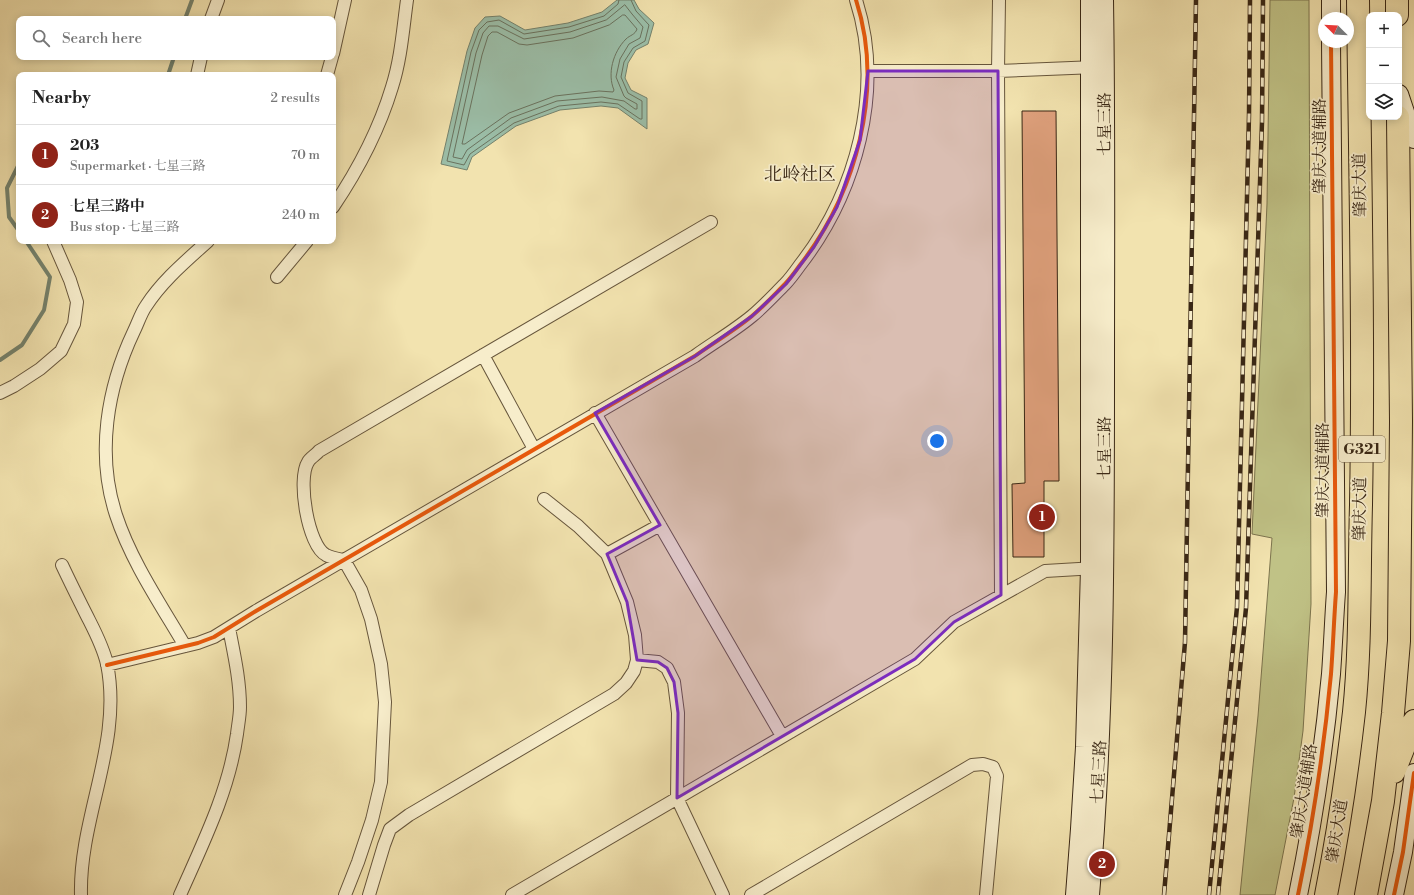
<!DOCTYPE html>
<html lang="en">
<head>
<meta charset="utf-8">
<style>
  body { margin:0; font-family:"Libre Bodoni","Noto Serif SC",serif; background:#f2f2f2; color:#222 }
  .controls { position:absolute; right:12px; top:12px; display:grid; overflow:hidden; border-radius:8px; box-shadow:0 2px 10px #0003 }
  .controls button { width:36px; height:36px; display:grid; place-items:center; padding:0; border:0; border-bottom:1px solid #e0e0e0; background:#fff; color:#222; font:20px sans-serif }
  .compass { position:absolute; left:1318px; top:12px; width:36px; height:36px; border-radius:50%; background:#fff; box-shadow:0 2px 10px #0003; rotate:294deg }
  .you { position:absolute; left:937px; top:441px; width:14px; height:14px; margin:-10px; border:3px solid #fff; border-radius:50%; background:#1a73e8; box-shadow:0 0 0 6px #1a73e833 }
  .badge { display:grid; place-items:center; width:26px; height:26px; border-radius:50%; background:#8f2418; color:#fff; font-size:13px; font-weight:700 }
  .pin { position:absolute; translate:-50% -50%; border:2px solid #fff; box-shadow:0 1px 4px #0006 }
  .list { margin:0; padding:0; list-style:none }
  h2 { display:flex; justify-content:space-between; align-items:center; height:52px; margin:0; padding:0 16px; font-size:17px }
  h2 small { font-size:13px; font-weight:400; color:#767676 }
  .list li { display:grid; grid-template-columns:26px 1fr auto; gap:12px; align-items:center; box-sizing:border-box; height:60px; padding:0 16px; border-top:1px solid #e0e0e0 }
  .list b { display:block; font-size:15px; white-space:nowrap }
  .list p { margin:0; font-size:13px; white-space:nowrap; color:#767676 }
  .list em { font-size:13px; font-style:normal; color:#767676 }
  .icon { flex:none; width:22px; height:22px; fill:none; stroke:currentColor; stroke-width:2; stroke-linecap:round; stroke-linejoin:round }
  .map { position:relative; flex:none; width:1414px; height:895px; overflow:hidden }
  .search { position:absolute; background:#fff; box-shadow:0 2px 10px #0003; left:16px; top:16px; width:320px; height:44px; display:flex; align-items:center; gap:10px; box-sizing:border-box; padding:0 14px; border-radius:8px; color:#767676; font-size:15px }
  .panel { position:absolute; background:#fff; box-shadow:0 2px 10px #0003; left:16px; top:72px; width:320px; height:172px; border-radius:8px }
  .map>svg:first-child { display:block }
  .green { fill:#c0c286; stroke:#7c744e }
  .water { fill:#9bbea8; stroke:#74826d }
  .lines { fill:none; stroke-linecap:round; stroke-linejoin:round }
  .shore { stroke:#6a725e; stroke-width:1 }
  .stream { stroke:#74826d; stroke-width:4 }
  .building { fill:#e0a17d; stroke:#392715 }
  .street-casing { stroke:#67563c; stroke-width:14 }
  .secondary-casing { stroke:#392715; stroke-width:20 }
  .highway-casing { stroke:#392715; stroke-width:24 }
  .street { stroke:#f7edcb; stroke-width:12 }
  .secondary { stroke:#f7edcb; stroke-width:18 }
  .highway { stroke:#f2e3af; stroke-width:22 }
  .rail-casing { stroke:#392715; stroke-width:4.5 }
  .rail { stroke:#f7edcb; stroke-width:3; stroke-dasharray:9; stroke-linecap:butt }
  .cycleway-casing { stroke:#f7edcb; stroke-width:6 }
  .cycleway { stroke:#e8590c; stroke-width:4 }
  .marked { fill:#7b2cbf; fill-opacity:0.2; stroke:#7b2cbf; stroke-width:3; stroke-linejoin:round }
  .labels { text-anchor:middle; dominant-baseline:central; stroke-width:3.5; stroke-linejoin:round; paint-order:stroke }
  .shield { fill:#f7edcb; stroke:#72624c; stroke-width:1 }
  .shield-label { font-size:15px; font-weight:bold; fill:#392715 }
  .street-label { font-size:16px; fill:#392715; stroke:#f7edcb }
  .quarter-label { font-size:18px; fill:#392715; stroke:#f7edcb }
</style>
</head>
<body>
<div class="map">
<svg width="1414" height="895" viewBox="0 0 1414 895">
  <rect width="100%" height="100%" fill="#f2e3af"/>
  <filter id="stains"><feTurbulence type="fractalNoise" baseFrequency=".005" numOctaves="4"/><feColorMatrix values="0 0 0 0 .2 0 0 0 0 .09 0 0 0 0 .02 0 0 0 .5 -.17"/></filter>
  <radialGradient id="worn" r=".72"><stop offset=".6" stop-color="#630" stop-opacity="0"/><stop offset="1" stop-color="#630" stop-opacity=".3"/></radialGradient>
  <path class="green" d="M1270 0H1309L1311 604 1303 731 1294 798 1275 895H1240L1258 716 1272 538 1252 534 1267 204Z"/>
  <path class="water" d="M617 0H634L639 9 654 23 648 44 636 50 628 63 625 78 631 90 647 98V129L618 108 601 106 560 110 516 126 472 157 467 170 441 164 467 51 475 28 485 17 500 16 525 30 568 23 602 12Z"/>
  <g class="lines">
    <path class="shore" d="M619 0 618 4 604 16 569 27 524 34 499 20 487 22 479 30 471 52 447 161 464 165 470 154 514 123 559 106 601 102 618 104 640 119H642V101L628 93 621 77 624 62 633 48 645 41 649 25 636 11 631 0
      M625 5 632 14 643 27 640 38 629 44 620 59 616 77 624 96 626 98 637 104V109H635L624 101 602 97 557 101 511 118 467 150 462 159 453 157 476 53 483 33 489 26H498L524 39 570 32 606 20Z
      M623 15H625L637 29C635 35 630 35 626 39 613 52 607 74 614 90L613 92 599 91 555 96 509 113 465 144H462L482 55 488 36 492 32H497L519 44 527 45 573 38 609 25Z"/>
    <path class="stream" d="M185 19 192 0
      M168 75 174 57
      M19 164 7 188 9 217 19 231
      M0 360 22 345 44 310 50 277 26 241"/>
  </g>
  <path class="building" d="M1022 111H1056L1059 481H1044V557H1013L1012 484 1025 483Z"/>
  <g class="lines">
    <defs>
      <path id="street" d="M999 0 998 71 1001 595
        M211 19 218 0
        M333 54 345 0
        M868 71H998L1096 67
        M197 75 201 57
        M327 75 332 57
        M333 207C358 170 379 130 392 87 401 59 403 29 407 0
        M277 277 307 241
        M483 355 534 449
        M0 393 14 386 40 369 61 351 74 324 77 302 70 280 53 241
        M595 413 782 736
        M607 554 660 525
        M62 565C70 582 78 598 86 614 94 630 103 646 107 664 123 743 79 817 81 895
        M185 646C161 605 131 561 116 515 96 454 107 388 134 331 138 323 141 313 146 306 162 281 186 261 208 241
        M637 660 658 662 667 668 674 682 678 713 677 798 723 895
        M107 665 198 643 214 637 256 611 695 356C713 343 734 331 752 316 763 307 774 295 785 284 790 279 795 272 800 265 856 193 885 90 856 0
        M180 895C203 843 229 791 237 734 238 725 240 716 240 707 240 680 234 654 229 628
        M345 895 358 862 372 820 381 782 385 702 381 664 371 619 361 590 344 560C338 559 331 558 326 555 308 546 297 479 308 462 310 458 316 455 319 451L711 222
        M369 895 384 845 390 829 409 815 614 694 626 683 634 671 637 660 635 635 627 602 607 554 578 526 544 499
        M512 895 915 659 954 622 1045 571 1096 568
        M751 895 972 765 983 764 993 767 997 776 986 895"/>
      <path id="secondary" d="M1331 0V18
        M1399 94 1414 139
        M1075 895 1080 829 1085 747 1090 568V0
        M1090 895C1105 721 1105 548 1105 373 1105 249 1106 124 1104 0
        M1298 895C1313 822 1324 749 1331 674 1333 647 1334 619 1336 592L1331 42
        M1394 895 1403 852 1414 773"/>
      <path id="highway" d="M1397 0V15
        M1394 772 1414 721
        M1326 895C1338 834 1347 774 1354 712 1361 644 1359 574 1361 505 1364 337 1360 168 1358 0
        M1366 895 1383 801 1393 713 1399 641 1401 421 1398 117"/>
    </defs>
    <use href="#street" class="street-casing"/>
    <use href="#secondary" class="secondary-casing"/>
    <use href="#highway" class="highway-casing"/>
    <use href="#street" class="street"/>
    <use href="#secondary" class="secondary"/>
    <use href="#highway" class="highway"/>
    <defs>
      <path id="rail" d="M1164 895 1185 642 1196 0
        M1209 895 1237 607 1249 115 1250 0
        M1218 895 1246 608 1262 122 1263 0"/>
    </defs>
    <use href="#rail" class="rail-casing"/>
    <use href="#rail" class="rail"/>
    <defs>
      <path id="cycleway" d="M107 665 198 643 214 637 256 611 695 356C713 343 734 331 752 316 763 307 774 295 785 284 790 279 795 272 800 265 856 193 885 90 856 0
        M1298 895C1313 822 1324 749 1331 674 1333 647 1334 619 1336 592L1331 42
        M1394 895 1403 852 1414 773"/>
    </defs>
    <use href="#cycleway" class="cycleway-casing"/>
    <use href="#cycleway" class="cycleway"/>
  </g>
  <path class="marked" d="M868 71H998L1001 595 954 622 915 659 677 798 678 713 674 682 667 668 658 662 637 660 627 602 607 554 660 525 595 413 695 356 752 316 786 284 814 247 837 207 860 140Z"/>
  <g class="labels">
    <rect class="shield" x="1339" y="436" width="46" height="26" rx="3"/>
    <g class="shield-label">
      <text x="1362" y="449">G321</text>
    </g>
    <g class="street-label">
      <text transform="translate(1105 124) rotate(-90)">七星三路</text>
      <text transform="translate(1320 146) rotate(-90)">肇庆大道辅路</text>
      <text transform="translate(1360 185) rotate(-91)">肇庆大道</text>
      <text transform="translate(1105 448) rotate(-90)">七星三路</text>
      <text transform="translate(1323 470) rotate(-90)">肇庆大道辅路</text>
      <text transform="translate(1360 509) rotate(-89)">肇庆大道</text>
      <text transform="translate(1099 772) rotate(-87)">七星三路</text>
      <text transform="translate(1304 791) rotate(-81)">肇庆大道辅路</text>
      <text transform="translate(1337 831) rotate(-81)">肇庆大道</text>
    </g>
    <g class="quarter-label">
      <text x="800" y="174">北岭社区</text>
    </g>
  </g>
  <rect width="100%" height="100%" filter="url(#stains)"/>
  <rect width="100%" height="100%" fill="url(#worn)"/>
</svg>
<div class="controls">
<button>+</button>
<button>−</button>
<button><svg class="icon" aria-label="layers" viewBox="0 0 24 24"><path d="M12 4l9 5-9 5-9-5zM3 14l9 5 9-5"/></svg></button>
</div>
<svg class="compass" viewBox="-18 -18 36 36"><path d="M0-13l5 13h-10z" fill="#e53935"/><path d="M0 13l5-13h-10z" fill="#767676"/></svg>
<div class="you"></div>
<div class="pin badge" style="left:1042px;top:517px">1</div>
<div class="pin badge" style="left:1102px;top:864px">2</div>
<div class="search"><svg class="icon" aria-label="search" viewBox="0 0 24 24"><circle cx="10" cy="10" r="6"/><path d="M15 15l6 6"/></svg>Search here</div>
<section class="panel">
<h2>Nearby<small>2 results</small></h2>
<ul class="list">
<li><span class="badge">1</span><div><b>203</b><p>Supermarket · 七星三路</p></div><em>70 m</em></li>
<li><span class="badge">2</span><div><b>七星三路中</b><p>Bus stop · 七星三路</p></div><em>240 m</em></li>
</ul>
</section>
</div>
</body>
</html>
